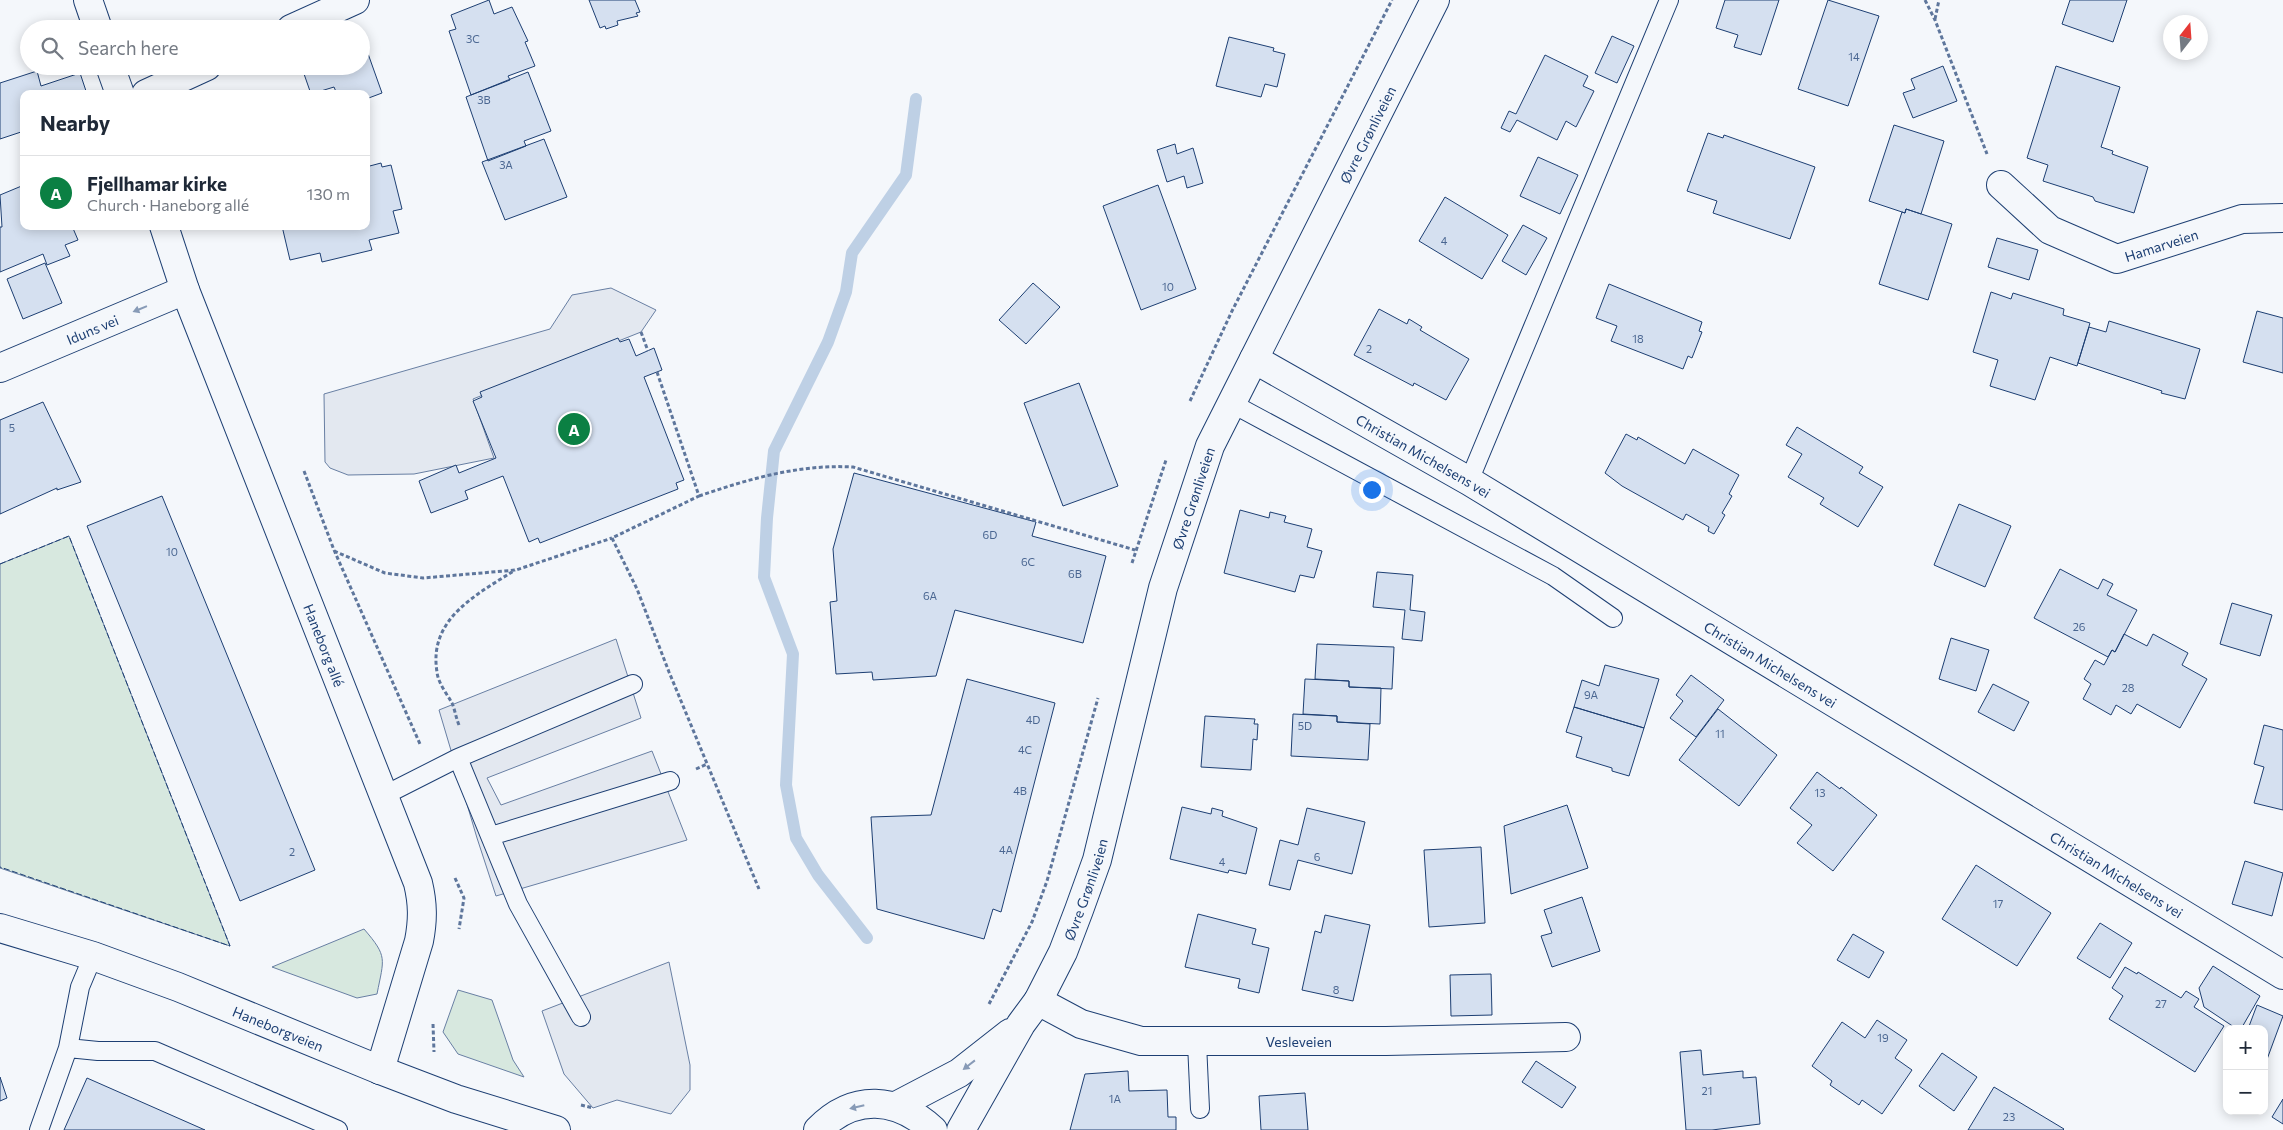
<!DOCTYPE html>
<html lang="en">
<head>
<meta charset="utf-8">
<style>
  body { margin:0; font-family:Commissioner,sans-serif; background:#f6f6f7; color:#1f2937 }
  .controls { position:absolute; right:15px; bottom:15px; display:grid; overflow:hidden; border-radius:10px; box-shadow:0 2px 12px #0003 }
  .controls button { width:45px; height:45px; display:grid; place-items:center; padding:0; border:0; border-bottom:1px solid #e0e1e3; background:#fff; color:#1f2937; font:25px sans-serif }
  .compass { position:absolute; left:2163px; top:15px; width:45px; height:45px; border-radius:50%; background:#fff; box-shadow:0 2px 12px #0003; rotate:17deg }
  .you { position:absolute; left:1371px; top:489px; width:18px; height:18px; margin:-12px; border:4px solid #fff; border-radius:50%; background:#1a73e8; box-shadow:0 0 0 8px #1a73e833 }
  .badge { display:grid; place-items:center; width:32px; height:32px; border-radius:50%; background:#0b8043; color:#fff; font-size:16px; font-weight:700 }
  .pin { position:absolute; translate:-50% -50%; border:2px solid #fff; box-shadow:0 1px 5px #0006 }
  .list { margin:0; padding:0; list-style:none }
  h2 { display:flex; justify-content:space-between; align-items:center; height:65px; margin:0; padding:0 20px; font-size:21px }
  h2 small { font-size:16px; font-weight:400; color:#747a83 }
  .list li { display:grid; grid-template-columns:32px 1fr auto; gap:15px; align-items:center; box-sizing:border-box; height:75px; padding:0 20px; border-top:1px solid #e0e1e3 }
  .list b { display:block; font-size:19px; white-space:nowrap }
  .list p { margin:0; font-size:16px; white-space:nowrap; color:#747a83 }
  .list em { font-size:16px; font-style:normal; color:#747a83 }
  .icon { flex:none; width:28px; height:28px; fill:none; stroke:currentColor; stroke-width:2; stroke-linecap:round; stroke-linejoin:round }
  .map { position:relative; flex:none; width:2283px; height:1130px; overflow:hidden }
  .search { position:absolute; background:#fff; box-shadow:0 2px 12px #0003; left:20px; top:20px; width:350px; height:55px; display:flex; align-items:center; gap:12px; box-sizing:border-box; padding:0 18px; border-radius:28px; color:#747a83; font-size:19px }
  .panel { position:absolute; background:#fff; box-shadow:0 2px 12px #0003; left:20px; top:90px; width:350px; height:140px; border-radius:10px }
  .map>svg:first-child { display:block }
  .green { fill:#d7e8df; stroke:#687fa3 }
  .parking { fill:#e3e8f0; stroke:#687fa3 }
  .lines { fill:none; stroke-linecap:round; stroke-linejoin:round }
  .stream { stroke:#bed0e5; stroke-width:12 }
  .building { fill:#d5e0f0; stroke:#1d3f73 }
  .service-casing { stroke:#1d3f73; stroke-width:20 }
  .minor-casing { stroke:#1d3f73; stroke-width:30 }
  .tertiary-casing { stroke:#1d3f73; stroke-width:30 }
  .secondary-casing { stroke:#1d3f73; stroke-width:30 }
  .path { stroke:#5e769c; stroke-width:3; stroke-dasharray:4 2.5; stroke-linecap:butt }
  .service { stroke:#f4f7fb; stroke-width:18 }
  .minor { stroke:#f4f7fb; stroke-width:28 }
  .tertiary { stroke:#f4f7fb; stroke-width:28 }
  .secondary { stroke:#f4f7fb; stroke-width:28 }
  .fence { stroke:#1d3f73; stroke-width:1; stroke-dasharray:6 2.5; stroke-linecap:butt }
  .oneway { fill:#889bb7 }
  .labels { text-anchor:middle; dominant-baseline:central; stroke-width:4; stroke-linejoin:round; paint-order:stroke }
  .number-label { font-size:11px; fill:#4b6792 }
  .street-label { font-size:14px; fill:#1d3f73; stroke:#f4f7fb }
</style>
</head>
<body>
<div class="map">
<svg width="2283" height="1130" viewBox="0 0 2283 1130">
  <rect width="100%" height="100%" fill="#f4f7fb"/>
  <path class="green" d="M69 536 230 946 0 868V564Z
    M364 929C388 957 384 958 377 994L357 998 272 967Z
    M458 990 492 1000 513 1060 524 1077 458 1054 443 1032Z"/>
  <path class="parking" d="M611 288 656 310 641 332 473 399 494 458 414 474 348 475 330 468 325 462 324 394 550 329 572 295Z
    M616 639 641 718 487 778 501 805 652 751 687 840 496 896 477 838 439 710Z
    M669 962 690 1065V1090L671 1114 617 1100 593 1108 564 1074 542 1011Z"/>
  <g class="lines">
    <path class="stream" d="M867 938 818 875 796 838 786 785 793 654 764 577 767 518 774 451 828 342 846 292 852 253 906 175 916 99"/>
  </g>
  <path class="building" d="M489 0 494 14 512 7 528 41 525 42 535 66 508 76 510 80 471 95 449 31 456 29 451 15Z
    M589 0H635L640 12 636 13 638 16 617 21 618 25 606 29 605 26 600 28Z
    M1725 0H1779L1761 55 1734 47 1738 35 1716 28Z
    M1828 0 1879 16 1848 106 1798 89Z
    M2070 0H2127L2113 42 2062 24Z
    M1612 36 1634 46 1617 83 1595 73Z
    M1229 37 1274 48 1273 51 1285 54 1277 87 1265 84 1261 97 1216 86Z
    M366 48 382 93 366 99V94H337L334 87 311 94 303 71 310 68 309 66H361V50Z
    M1545 55 1588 76 1583 86 1594 91 1576 127 1566 121 1557 140 1517 120 1510 132 1501 128 1509 111 1516 114Z
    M1943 66 1957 101 1913 118 1903 93 1915 89 1911 79Z
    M2056 66 2120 87 2101 147 2113 151 2112 154 2148 167 2134 213 2095 201 2093 197 2043 181 2048 165 2027 158Z
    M37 71 41 86 80 73 87 94H24V131L0 139V83Z
    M528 72 551 131 524 141 526 146 488 161 466 97Z
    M1894 125 1944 141 1921 214 1906 209 1905 213 1869 201Z
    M1708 133 1723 138 1724 135 1815 167 1790 239 1713 213 1717 201 1687 191Z
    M544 139 567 197 505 220 482 162Z
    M1175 144 1177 154 1193 148 1203 183 1187 188 1184 176 1167 182 1157 150Z
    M1538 157 1578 175 1560 214 1520 196Z
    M381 163 382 167 391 165 402 209 393 211 399 233 369 240 372 250 322 262 320 253 290 260 282 226H366V167Z
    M24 185V226H72L78 240 65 245 70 256 47 265 43 254 0 272V227H2L0 195Z
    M1158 185 1196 289 1141 310 1103 206Z
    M1445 197 1508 235 1482 279 1419 241Z
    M1906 209 1952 224 1928 300 1879 284 1902 212 1905 213Z
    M1523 225 1547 238 1526 275 1502 261Z
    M1997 238 2038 250 2029 280 1988 267Z
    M45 263 62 303 23 319 7 279Z
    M1033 283 1060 307 1026 344 999 320Z
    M1609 284 1702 322 1699 331 1702 332 1692 358 1688 356 1683 369 1611 341 1617 326 1596 318Z
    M1991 292 2011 299 2013 293 2064 309 2063 315 2090 323 2077 366 2050 357 2035 400 1990 386 1998 360 1973 352Z
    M1379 309 1407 324 1409 319 1422 327 1420 330 1469 359 1446 400 1414 383 1413 386 1354 355Z
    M2257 311 2283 318V373L2243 362Z
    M2109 321 2200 349 2185 399 2161 393 2162 391 2078 363 2089 327 2106 332Z
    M618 338 620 342 629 339 636 356 654 348 662 370 644 377 684 480 676 483 678 489 540 543 538 538 529 542 503 476 465 491 468 499 431 513 419 481 456 465 459 473 496 458 473 401 482 397 480 392Z
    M1079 383 1118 486 1063 506 1024 403Z
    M43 402 81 482 57 490V488L0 514V420Z
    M1797 427 1863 467 1859 473 1883 487 1858 527 1820 504 1824 498 1788 477 1802 454 1786 445Z
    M1626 434 1637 440 1638 437 1685 464 1693 449 1739 475 1729 494 1732 496 1722 513 1725 515 1714 534 1708 531 1709 527 1686 514 1683 520 1622 486 1605 473Z
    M854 473 1036 522 1032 536 1106 556 1083 643 955 610 936 676 873 680 872 672 836 674 830 602 837 601 833 549Z
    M162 496 315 870 240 901 87 526Z
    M1959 504 2011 526 1985 587 1934 565Z
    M1240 510 1269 518 1270 512 1286 516 1284 522 1312 529 1307 547 1322 551 1314 578 1300 575 1295 592 1224 573Z
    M2060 569 2098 589 2103 579 2113 584 2107 595 2137 610 2115 652 2112 650 2108 657 2034 618Z
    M1377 572 1413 575 1410 610 1425 612 1422 641 1402 639 1405 610 1373 607Z
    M2232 603 2272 615 2260 656 2220 644Z
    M2124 634 2147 646 2153 634 2188 653 2182 665 2207 679 2180 728 2137 704 2131 714 2116 705 2111 715 2083 699 2091 684 2084 679 2095 660 2104 665 2112 650 2115 652Z
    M1951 638 1989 650 1976 691 1939 679Z
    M1317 644 1394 647 1392 689 1349 687V681L1315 679Z
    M1605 665 1659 679 1644 728 1574 707 1582 680 1599 686Z
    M1691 675 1724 700 1696 737 1670 718 1683 701 1676 695Z
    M967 679 1055 703 1001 912 993 909 984 939 877 909 871 817 931 815Z
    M1305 679 1349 681V687L1381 688 1380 724 1337 722V716L1303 714Z
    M1993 684 2029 702 2014 731 1978 712Z
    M1574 707 1644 728 1629 776 1612 771V768L1576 757 1582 737 1566 732Z
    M1718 709 1777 755 1739 806 1679 760Z
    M1293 714 1337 716V722L1370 724 1368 760 1291 756Z
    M1205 716 1255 719 1254 724H1258L1257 740 1253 739 1251 770 1201 767Z
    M2264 725 2283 730V810L2254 803 2264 767 2254 764Z
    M1817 772 1840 789 1841 787 1877 815 1833 871 1797 843 1812 825 1790 808Z
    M1567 805 1588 868 1511 894 1504 826Z
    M1182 807 1211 814 1212 808 1223 811 1222 816 1257 828 1246 874 1229 870 1228 873 1170 859Z
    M1307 808 1365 822 1352 874 1298 860 1290 890 1269 885 1280 840 1298 845Z
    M1481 847 1485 923 1429 927 1424 850Z
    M2245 861 2283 873 2272 916 2232 904Z
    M1976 865 2051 913 2017 966 1942 919Z
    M1582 897 1600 951 1552 967 1541 936 1552 933 1544 910Z
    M1198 914 1256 929 1252 944 1269 948 1259 993 1238 988 1240 979 1185 967Z
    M1325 915 1370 925 1353 1001 1302 990 1315 931 1321 933Z
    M2100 923 2132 943 2110 978 2077 958Z
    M1853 934 1884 952 1869 978 1837 960Z
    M2213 966 2260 996 2241 1029H2237L2204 1007 2199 988Z
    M2125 967 2137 974 2138 972 2181 998 2186 991 2199 999 2194 1007 2224 1026 2195 1072 2109 1019 2123 996 2112 988Z
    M1491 974 1492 1015 1451 1016 1450 975Z
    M2257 1005 2283 1016 2266 1062 2264 1029H2248Z
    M1877 1020 1907 1040 1895 1058 1912 1070 1882 1114 1862 1100 1859 1105 1830 1085 1832 1081 1812 1066 1842 1022 1865 1038Z
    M1701 1050 1703 1075 1743 1071V1078L1756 1077 1760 1124 1712 1130H1686L1680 1052Z
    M1942 1053 1977 1077 1954 1111 1919 1086Z
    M1536 1061 1576 1087 1562 1108 1522 1082Z
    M1128 1071 1129 1091 1167 1090 1168 1117H1176V1130H1070L1085 1074Z
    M0 1077 7 1098 0 1101Z
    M87 1078 205 1130H64Z
    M1994 1087 2064 1129 2063 1130H1968Z
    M1305 1093 1308 1130H1261L1259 1096Z
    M2283 1099V1124L2272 1117Z"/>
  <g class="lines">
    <defs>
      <path id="service" d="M1231 403 1553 576 1613 618
        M1469 481 1669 0
        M458 758 518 904 581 1017
        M383 796 458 758 633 684
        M491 836 670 781
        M1197 1043 1200 1109
        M68 1048 98 1051H155L338 1130
        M39 1130 68 1048 80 987 93 956"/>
      <g id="minor">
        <path d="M88 0 98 29"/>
        <path d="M291 29 355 0"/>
        <path d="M110 66 120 94"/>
        <path d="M146 94 207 66"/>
        <path id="s1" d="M2001 185 2050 230 2117 259 2242 219 2283 218"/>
        <path id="s2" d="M164 226 185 290 418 883C423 904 423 920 419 941L380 1070"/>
        <path id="s3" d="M1254 359 1469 481 2283 975"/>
        <path id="s4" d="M0 368 185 290"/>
        <path id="s5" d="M1038 1001 1081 1024 1141 1041H1386L1566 1037"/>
        <path d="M896 1106 959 1073 1010 1033"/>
        <path id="s6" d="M961 1130 1021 1024 1038 1001 1063 952 1079 910 1097 860 1163 588 1210 446 1435 0"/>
      </g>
      <g id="tertiary">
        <path id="s7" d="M0 928 93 956 178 987 380 1070"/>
      </g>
      <path id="secondary" d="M380 1070 456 1099 556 1130
        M818 1130C854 1093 897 1097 933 1130"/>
    </defs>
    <use href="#service" class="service-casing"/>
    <use href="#minor" class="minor-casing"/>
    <use href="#tertiary" class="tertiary-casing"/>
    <use href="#secondary" class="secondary-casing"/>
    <path class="path" d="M1925 0 1935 20 1987 154
      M1935 19 1939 0
      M641 332 648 351
      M657 372 699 496 612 538 637 589 669 672 759 889
      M1190 401 1232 311 1392 0
      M304 471 334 550 420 744
      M699 496C749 479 799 464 853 467L1135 550
      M334 551 385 573 423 578 516 570 612 538
      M1132 563 1166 460
      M459 725C456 718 455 710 452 703 447 694 438 683 437 672 428 618 478 594 515 570
      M696 769 707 764
      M455 878 464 898 459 929
      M989 1004 1032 922 1047 881 1098 698
      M433 1024 434 1052
      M581 1105 593 1108"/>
    <use href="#service" class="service"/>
    <use href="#minor" class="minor"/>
    <use href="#tertiary" class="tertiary"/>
    <use href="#secondary" class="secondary"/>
    <path class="fence" d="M0 564 69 536 230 946 0 867"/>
  </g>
  <defs><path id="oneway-solid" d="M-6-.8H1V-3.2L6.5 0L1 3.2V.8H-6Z" transform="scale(1.25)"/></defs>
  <g class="oneway">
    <use href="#oneway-solid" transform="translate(140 309) rotate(158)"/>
    <use href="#oneway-solid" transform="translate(969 1065) rotate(142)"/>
    <use href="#oneway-solid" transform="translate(857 1107) rotate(167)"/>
  </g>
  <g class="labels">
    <g class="number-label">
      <text x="473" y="38">3C</text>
      <text x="1854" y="56">14</text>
      <text x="484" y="99">3B</text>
      <text x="506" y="164">3A</text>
      <text x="1444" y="240">4</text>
      <text x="1168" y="286">10</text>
      <text x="1638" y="338">18</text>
      <text x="1369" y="348">2</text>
      <text x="12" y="427">5</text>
      <text x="990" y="534">6D</text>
      <text x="172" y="551">10</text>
      <text x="1028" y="561">6C</text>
      <text x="1075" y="573">6B</text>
      <text x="930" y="595">6A</text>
      <text x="2079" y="626">26</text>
      <text x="2128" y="687">28</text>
      <text x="1591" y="694">9A</text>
      <text x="1033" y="719">4D</text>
      <text x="1305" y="725">5D</text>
      <text x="1720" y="733">11</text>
      <text x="1025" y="749">4C</text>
      <text x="1020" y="790">4B</text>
      <text x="1820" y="792">13</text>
      <text x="1006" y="849">4A</text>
      <text x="292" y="851">2</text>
      <text x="1317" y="856">6</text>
      <text x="1222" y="861">4</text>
      <text x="1998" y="903">17</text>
      <text x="1336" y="989">8</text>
      <text x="2161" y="1003">27</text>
      <text x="1883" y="1037">19</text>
      <text x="1707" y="1090">21</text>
      <text x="1115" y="1098">1A</text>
      <text x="2009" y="1116">23</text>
    </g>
    <g class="street-label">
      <text stroke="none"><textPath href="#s6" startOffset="1082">Øvre Grønliveien</textPath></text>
      <text stroke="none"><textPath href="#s1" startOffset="186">Hamarveien</textPath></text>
      <text stroke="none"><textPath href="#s4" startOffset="100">Iduns vei</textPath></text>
      <text stroke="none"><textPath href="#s3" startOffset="195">Christian Michelsens vei</textPath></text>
      <text stroke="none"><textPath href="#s6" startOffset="678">Øvre Grønliveien</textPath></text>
      <text stroke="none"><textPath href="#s2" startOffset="449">Haneborg allé</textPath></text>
      <text stroke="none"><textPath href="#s3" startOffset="600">Christian Michelsens vei</textPath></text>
      <text stroke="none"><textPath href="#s3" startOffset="1005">Christian Michelsens vei</textPath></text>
      <text stroke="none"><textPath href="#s6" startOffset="272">Øvre Grønliveien</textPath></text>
      <text stroke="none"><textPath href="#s7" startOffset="296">Haneborgveien</textPath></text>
      <text stroke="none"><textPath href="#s5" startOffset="269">Vesleveien</textPath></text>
    </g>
  </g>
</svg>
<div class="controls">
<button>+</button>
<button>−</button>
</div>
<svg class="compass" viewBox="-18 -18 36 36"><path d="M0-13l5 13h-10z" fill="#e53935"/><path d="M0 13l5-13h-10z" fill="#747a83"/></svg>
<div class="you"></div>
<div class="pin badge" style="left:574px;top:429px">A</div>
<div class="search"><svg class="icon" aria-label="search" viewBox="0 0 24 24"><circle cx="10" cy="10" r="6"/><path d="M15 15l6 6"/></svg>Search here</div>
<section class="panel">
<h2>Nearby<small></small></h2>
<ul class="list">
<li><span class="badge">A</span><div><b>Fjellhamar kirke</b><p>Church · Haneborg allé</p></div><em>130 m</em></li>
</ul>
</section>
</div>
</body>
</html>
